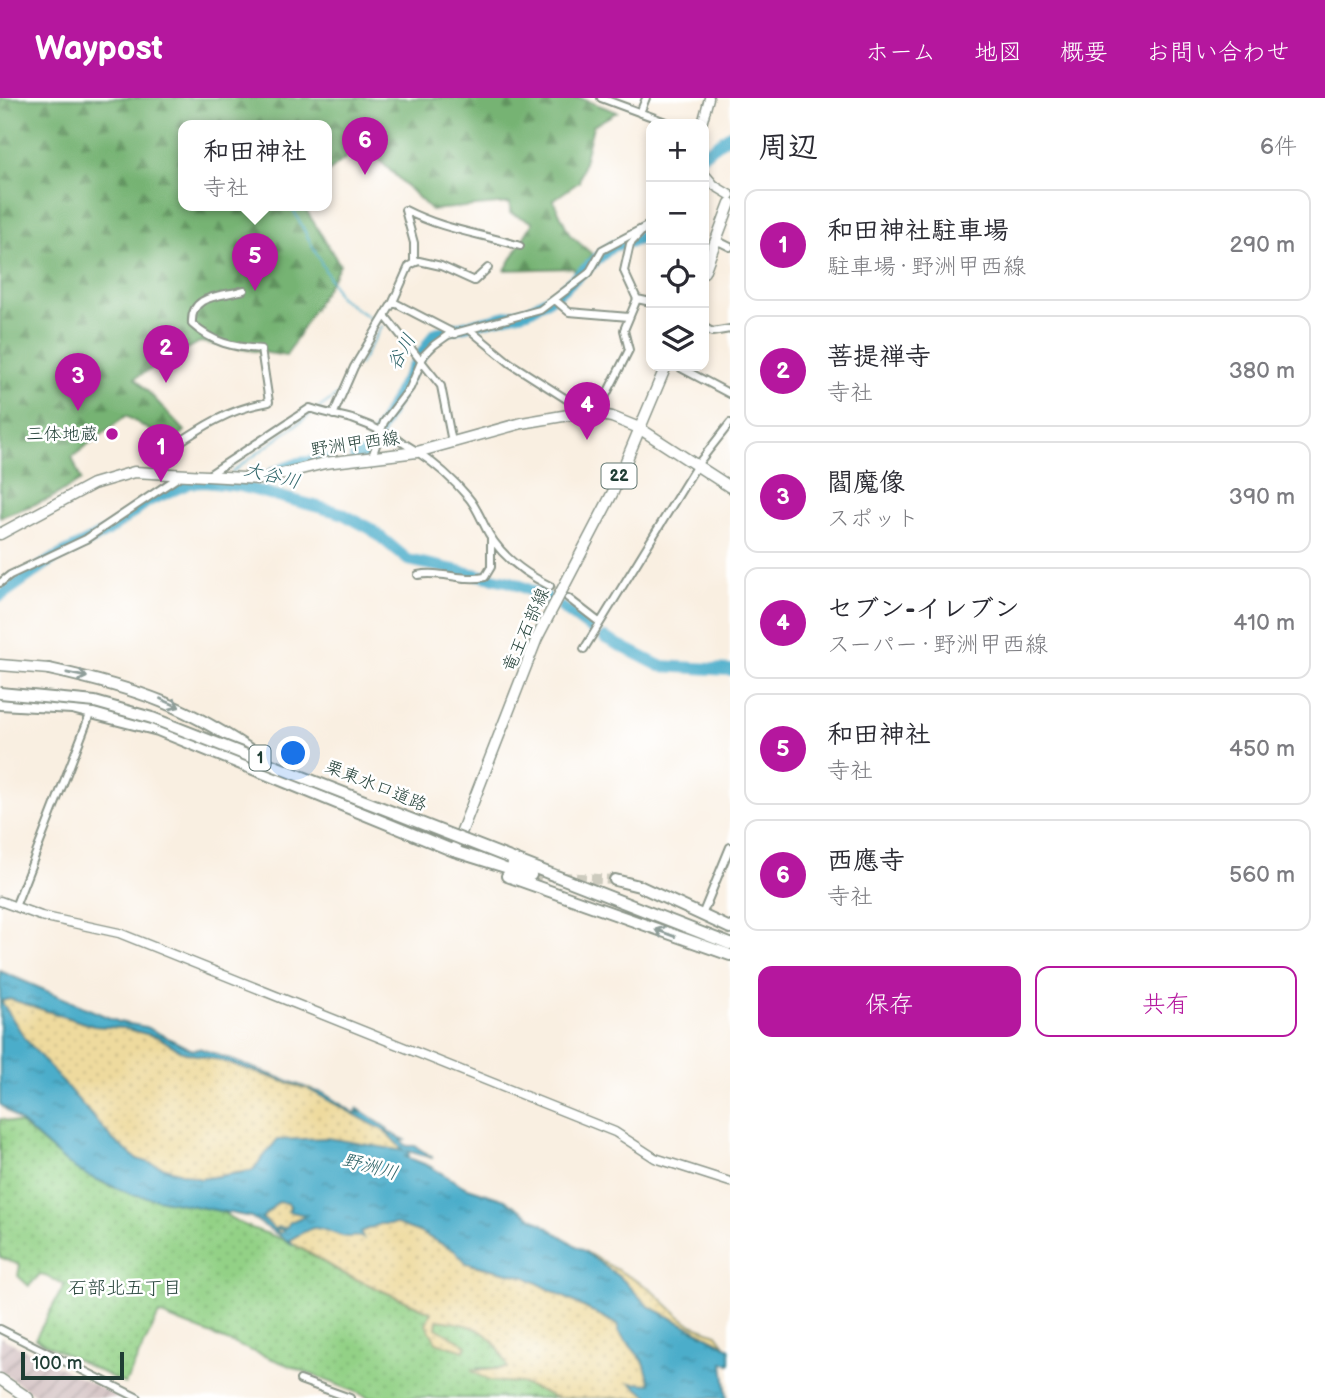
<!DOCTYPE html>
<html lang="ja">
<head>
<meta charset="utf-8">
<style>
  body { margin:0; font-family:"Balsamiq Sans","Klee One",sans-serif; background:#f2f2f3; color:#2b2b33 }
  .controls { position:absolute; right:21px; top:21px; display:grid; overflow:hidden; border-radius:14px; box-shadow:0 4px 10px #0003 }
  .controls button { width:63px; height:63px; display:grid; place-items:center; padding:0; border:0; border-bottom:2px solid #e1e1e2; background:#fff; color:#2b2b33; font:35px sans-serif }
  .scale { position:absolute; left:21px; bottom:18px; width:103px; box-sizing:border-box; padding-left:7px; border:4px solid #1f3d34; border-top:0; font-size:19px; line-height:24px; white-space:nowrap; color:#1f3d34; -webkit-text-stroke:5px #fff; paint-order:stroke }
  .you { position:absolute; left:294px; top:656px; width:24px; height:24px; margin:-18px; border:5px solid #fff; border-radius:50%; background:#1a73e8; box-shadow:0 0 0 10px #1a73e833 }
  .badge { display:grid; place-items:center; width:46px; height:46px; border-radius:50%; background:#b5179e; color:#fff; font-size:23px; font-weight:700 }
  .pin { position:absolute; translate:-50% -58px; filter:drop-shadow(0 2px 4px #0008) }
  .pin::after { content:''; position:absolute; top:37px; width:24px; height:21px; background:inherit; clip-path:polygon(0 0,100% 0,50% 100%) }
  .popup { position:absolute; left:178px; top:22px; width:154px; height:91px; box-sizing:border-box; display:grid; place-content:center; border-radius:14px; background:#fff; filter:drop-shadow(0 2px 5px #0005); font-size:23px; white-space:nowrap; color:#7c7c81 }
  .popup b { font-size:26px; color:#2b2b33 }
  .popup::after { content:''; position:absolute; left:50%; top:100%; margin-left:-14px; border:14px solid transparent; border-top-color:#fff }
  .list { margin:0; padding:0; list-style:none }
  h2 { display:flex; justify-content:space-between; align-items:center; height:91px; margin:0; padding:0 28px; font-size:30px }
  h2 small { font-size:23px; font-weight:400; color:#7c7c81 }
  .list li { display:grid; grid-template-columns:46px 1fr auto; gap:21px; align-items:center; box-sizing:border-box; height:112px; margin:0 14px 14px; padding:0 14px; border:2px solid #e1e1e2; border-radius:14px }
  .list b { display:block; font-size:26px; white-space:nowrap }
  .list p { margin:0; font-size:23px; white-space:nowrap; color:#7c7c81 }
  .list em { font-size:23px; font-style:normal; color:#7c7c81 }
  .actions { display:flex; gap:14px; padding:21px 28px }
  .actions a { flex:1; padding:16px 0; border:2px solid #b5179e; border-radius:14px; text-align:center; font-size:24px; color:#b5179e }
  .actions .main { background:#b5179e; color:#fff }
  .icon { flex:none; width:38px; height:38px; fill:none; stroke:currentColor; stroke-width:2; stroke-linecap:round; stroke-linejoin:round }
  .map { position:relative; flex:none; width:730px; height:1300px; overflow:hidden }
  header { display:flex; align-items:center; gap:42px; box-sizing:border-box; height:98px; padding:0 35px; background:#b5179e; color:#fff }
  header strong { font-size:33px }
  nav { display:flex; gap:38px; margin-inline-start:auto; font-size:24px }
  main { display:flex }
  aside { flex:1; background:#fff }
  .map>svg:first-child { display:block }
  .industrial { fill:url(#industrial-furrows) }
  .green { fill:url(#green-dots); stroke:#59875d; stroke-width:2 }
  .forest { fill:url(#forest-firs); stroke:#4a7854; stroke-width:2 }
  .sand { fill:url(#sand-dots); stroke:#868c69; stroke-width:2 }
  .water { fill:url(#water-ripples); stroke:#35757f; stroke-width:2; fill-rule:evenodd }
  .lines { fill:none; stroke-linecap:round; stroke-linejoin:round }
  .stream { stroke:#4badca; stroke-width:2 }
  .river { stroke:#4badca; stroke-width:12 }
  .minor-tunnel { stroke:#cdcbbe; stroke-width:6; stroke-dasharray:6 3; stroke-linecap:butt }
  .trunk-tunnel { stroke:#cdcbbe; stroke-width:10; stroke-dasharray:10 5; stroke-linecap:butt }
  .minor-casing { stroke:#8c968a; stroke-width:10 }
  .tertiary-casing { stroke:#8c968a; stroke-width:11 }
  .primary-casing { stroke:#8c968a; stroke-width:13 }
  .trunk-casing { stroke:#8c968a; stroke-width:14 }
  .minor { stroke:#fff; stroke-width:6 }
  .tertiary { stroke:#fff; stroke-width:8 }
  .primary { stroke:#fff; stroke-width:10 }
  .trunk { stroke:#fff; stroke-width:10 }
  .trunk-bridge-casing { stroke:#8c968a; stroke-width:14; stroke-linecap:butt }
  .trunk-bridge { stroke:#fff; stroke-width:10 }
  .oneway { stroke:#8f9e9a }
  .poi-dot { fill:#b5179e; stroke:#fff; stroke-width:2.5 }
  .labels { text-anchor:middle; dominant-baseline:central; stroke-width:5; stroke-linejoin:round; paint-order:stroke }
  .shield { fill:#fff; stroke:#627771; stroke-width:2 }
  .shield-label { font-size:16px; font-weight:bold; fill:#1f3d34 }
  .poi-label { font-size:18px; fill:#1f3d34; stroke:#fff; text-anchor:end }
  .street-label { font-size:18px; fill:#1f3d34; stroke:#fff }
  .water-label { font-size:19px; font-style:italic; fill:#2e6468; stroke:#fff }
  .neighbourhood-label { font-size:19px; fill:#1f3d34; stroke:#fff }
</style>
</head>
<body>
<header>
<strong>Waypost</strong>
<nav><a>ホーム</a><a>地図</a><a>概要</a><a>お問い合わせ</a></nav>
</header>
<main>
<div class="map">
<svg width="730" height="1300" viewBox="0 0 730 1300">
  <defs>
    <pattern id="industrial-furrows" width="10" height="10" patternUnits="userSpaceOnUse" patternTransform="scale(1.75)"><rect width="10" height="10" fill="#d2bfc0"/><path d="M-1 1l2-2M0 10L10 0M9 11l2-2" fill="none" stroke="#aa9c9d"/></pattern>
    <pattern id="green-dots" width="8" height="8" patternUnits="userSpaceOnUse" patternTransform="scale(1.75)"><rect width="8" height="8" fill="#93d186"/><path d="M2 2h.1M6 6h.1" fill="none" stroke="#7eb474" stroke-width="1.8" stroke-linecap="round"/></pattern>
    <pattern id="forest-firs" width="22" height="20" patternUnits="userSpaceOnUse" patternTransform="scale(1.75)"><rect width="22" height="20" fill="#76b373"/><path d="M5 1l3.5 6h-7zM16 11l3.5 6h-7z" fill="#60935f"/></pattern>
    <pattern id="sand-dots" width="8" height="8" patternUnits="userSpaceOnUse" patternTransform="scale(1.75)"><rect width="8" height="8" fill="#eeda9e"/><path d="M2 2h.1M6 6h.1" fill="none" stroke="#ccbc89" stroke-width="1.8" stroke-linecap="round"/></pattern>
    <pattern id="water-ripples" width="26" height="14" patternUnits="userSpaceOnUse" patternTransform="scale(1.75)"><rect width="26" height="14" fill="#4badca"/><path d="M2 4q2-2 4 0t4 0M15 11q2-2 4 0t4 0" fill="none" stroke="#3e8ea5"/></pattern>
  </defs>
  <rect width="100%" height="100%" fill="#fff"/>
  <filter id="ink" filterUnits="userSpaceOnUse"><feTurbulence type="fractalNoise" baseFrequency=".0143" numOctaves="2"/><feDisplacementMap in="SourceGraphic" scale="14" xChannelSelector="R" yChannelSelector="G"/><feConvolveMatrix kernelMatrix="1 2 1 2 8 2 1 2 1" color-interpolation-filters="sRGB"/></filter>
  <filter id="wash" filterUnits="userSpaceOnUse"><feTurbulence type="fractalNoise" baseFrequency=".00686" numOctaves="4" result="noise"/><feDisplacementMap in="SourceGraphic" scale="28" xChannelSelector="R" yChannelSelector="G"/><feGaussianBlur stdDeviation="1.57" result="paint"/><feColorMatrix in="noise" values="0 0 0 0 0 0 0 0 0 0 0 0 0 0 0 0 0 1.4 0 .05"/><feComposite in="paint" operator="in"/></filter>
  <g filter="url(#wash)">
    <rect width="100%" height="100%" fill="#f9efe1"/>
    <path class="industrial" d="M0 1239 120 1300H40L0 1273Z"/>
    <path class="green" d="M0 1021 21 1026 68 1066 107 1087 131 1096 221 1113C243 1131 267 1133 292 1146 311 1155 328 1169 348 1178 376 1189 403 1203 431 1214L426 1226 446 1237 436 1230 437 1222C478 1227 493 1231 509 1270H477L490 1283 521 1285 557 1300H371L159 1216 125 1286 35 1241 65 1186 40 1176 29 1188 18 1178 20 1167 0 1159Z"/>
    <path class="forest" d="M0 0H580L617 14 593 28 579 84 553 102 570 137 592 156 579 180 573 170 505 172 533 124 510 115V105L431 112 363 46 327 75V27H183V107H303L340 167 286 258 200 244 135 280 185 333 171 345 126 318 72 359 81 382 49 401 0 419Z"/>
    <path class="sand" d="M10 901 93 928 124 930 158 939 183 954 219 962 302 990H310L385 1033 405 1052 395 1053 388 1050 200 1081 137 1061 113 1042 26 942 1 903Z
      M248 1091 294 1094 293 1097C276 1096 253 1090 241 1108L253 1099H269L249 1113 220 1096Z
      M278 1104 288 1105 290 1111 307 1117 285 1130 277 1129 284 1133 282 1137 301 1124 314 1126 287 1142 262 1120Z
      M380 1126H397L419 1134 454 1152 472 1167 526 1179 619 1228 618 1233 644 1264 651 1286 634 1288 651 1300H557L521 1285 490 1283 472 1273 508 1270C493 1232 476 1227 437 1222L436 1230 466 1247 464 1253 436 1244 426 1226 431 1214 347 1177 289 1143 310 1129 321 1128 342 1138 362 1137 359 1134Z
      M584 1153 651 1191 677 1216 692 1227 717 1236 725 1247 648 1208 623 1182Z"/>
    <path class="water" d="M0 873 119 924 146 929 192 952 199 950 307 990 219 962 183 954 158 939 124 930 94 928 10 901 1 903 26 942 113 1042 137 1061 200 1081 252 1073 277 1042 328 1040 404 1053 385 1033 308 991 323 995 356 1016V1013L360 1015 357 1010 388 1031V1034L405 1042 401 1043 407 1048H415L433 1060 408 1053 409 1058H404L429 1068 465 1089 505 1102 584 1153 623 1182 648 1208 730 1250V1266L723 1265 727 1300H651L631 1285 651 1286 644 1264 618 1233 619 1227 526 1179 467 1165 454 1152 419 1134 397 1126H380L360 1134 363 1140C355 1136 350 1141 342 1138 310 1128 320 1125 289 1142L294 1147 251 1119 131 1096 86 1077 68 1066 0 1006ZM278 1104 288 1105 291 1109 288 1113 306 1117 290 1124 286 1130 277 1129 276 1131 284 1132 280 1136 262 1120Z"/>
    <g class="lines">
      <path class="stream" d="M291 107 339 199 377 225
        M359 267 382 228
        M319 310 340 295
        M232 374 315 313"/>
      <path class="river" d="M704 56 730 37
        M355 359 367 357 402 288 435 235 528 213 557 196 612 148 637 142 651 129
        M273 375 300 365 326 362
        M0 498 51 462 108 433 148 403 190 385 205 384 240 388 341 415 371 431 408 462 511 484 546 499
        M563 510 590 530
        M605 540 660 568 730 572"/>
    </g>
  </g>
  <g filter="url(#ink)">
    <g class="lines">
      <path class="minor-tunnel" d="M550 488 568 500"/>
      <path class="trunk-tunnel" d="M531 777 615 782"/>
      <defs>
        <path id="minor" d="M601 0 671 26
          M640 15 646 0
          M716 142 730 149
          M414 165 409 168 393 204 455 236
          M488 170 474 183 441 168 419 163 414 165V145L405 112C444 132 479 135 520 148
          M637 201 651 204
          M555 202 569 214 629 219
          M386 219 441 288 452 344
          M704 229 712 234 730 231
          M470 232 510 265 585 313
          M681 270 730 296
          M597 315 629 252 624 232 637 201 624 173 630 146 642 133
          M333 317 354 269 393 204
          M372 359 384 324 410 290 424 257 434 247 448 237 540 212 589 175 602 152 651 126
          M158 373 163 355C199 331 225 312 269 304L261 251C233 249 213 245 192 226 190 195 222 199 244 192
          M210 376 310 310C324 315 338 317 352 321 395 336 438 363 468 399 477 409 482 424 489 436 503 460 526 476 550 488
          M418 477C440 472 462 484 485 479L491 469V440
          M0 485 10 477 86 441 180 378
          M568 500 599 524
          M584 551 697 367 730 325
          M15 809 91 614
          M702 817 730 749
          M0 1231 138 1300
          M300 1282 350 1300"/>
        <path id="tertiary" d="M702 26 709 0
          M704 75 715 88 730 97
          M0 803 41 818 119 835 615 1034 655 1060 730 1084"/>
        <path id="primary" d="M704 174 730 105
          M0 436 93 386 134 374 261 381 325 365 417 354 522 325 586 314 612 319 639 330 730 389
          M0 567 49 571
          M454 753 537 540 613 394 666 268
          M0 1281 28 1300"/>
        <path id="trunk" d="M49 571C140 591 188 608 265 662
          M0 606 72 610 158 632 454 753 531 777
          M510 760 730 846
          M507 778 730 857
          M615 782 639 788 730 830"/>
      </defs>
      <use href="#minor" class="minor-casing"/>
      <use href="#tertiary" class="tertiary-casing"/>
      <use href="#primary" class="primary-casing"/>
      <use href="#trunk" class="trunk-casing"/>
      <use href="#minor" class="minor"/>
      <use href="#tertiary" class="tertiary"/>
      <use href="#primary" class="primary"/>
      <use href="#trunk" class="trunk"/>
      <defs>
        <path id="trunk-bridge" d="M0 595 95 604 152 620 510 760"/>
      </defs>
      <use href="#trunk-bridge" class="trunk-bridge-casing"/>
      <use href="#trunk-bridge" class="trunk-bridge"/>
    </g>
    <defs><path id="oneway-shaft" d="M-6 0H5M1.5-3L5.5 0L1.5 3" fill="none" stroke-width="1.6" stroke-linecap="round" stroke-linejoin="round" transform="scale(1.75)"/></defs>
    <g class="oneway">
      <use href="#oneway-shaft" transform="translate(77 577) rotate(12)"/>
      <use href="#oneway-shaft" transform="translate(170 605) rotate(24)"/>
      <use href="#oneway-shaft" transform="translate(665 835) rotate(-160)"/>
    </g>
  </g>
  <circle class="poi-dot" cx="112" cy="336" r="7"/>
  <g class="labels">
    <g class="shield">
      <rect x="601.5" y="365.5" width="35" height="25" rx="5"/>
      <rect x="249.5" y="647.5" width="21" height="25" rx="5"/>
    </g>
    <g class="shield-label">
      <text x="619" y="378">22</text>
      <text x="260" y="660">1</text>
    </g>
    <g class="poi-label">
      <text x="98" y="336">三体地蔵</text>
    </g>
    <g class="street-label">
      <text transform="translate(355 346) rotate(-8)">野洲甲西線</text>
      <text transform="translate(526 532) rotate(-66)">竜王石部線</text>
      <text transform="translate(376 688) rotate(22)">栗東水口道路</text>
    </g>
    <g class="water-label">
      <text transform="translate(402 254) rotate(-61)">谷川</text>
      <text transform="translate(272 378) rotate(14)">大谷川</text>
      <text transform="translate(370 1069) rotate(15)">野洲川</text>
    </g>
    <g class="neighbourhood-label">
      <text x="125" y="1190">石部北五丁目</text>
    </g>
  </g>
</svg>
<div class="controls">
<button>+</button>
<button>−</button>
<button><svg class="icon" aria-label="locate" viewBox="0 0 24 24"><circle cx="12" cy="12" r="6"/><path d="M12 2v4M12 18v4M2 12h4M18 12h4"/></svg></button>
<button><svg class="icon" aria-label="layers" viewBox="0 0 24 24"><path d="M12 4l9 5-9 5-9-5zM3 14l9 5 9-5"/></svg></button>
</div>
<div class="scale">100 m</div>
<div class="you"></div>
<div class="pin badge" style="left:161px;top:384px">1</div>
<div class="pin badge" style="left:166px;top:285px">2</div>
<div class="pin badge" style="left:78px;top:313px">3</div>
<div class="pin badge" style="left:587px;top:342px">4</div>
<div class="pin badge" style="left:255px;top:193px">5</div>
<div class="popup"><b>和田神社</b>寺社</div>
<div class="pin badge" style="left:365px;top:77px">6</div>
</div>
<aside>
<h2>周辺<small>6件</small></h2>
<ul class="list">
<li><span class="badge">1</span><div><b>和田神社駐車場</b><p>駐車場 · 野洲甲西線</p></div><em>290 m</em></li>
<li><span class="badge">2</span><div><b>菩提禅寺</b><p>寺社</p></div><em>380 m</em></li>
<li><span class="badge">3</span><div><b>閻魔像</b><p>スポット</p></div><em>390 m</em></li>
<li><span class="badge">4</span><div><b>セブン-イレブン</b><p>スーパー · 野洲甲西線</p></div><em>410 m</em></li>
<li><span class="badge">5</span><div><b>和田神社</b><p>寺社</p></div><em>450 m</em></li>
<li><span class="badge">6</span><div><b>西應寺</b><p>寺社</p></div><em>560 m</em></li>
</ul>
<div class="actions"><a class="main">保存</a><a>共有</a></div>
</aside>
</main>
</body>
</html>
